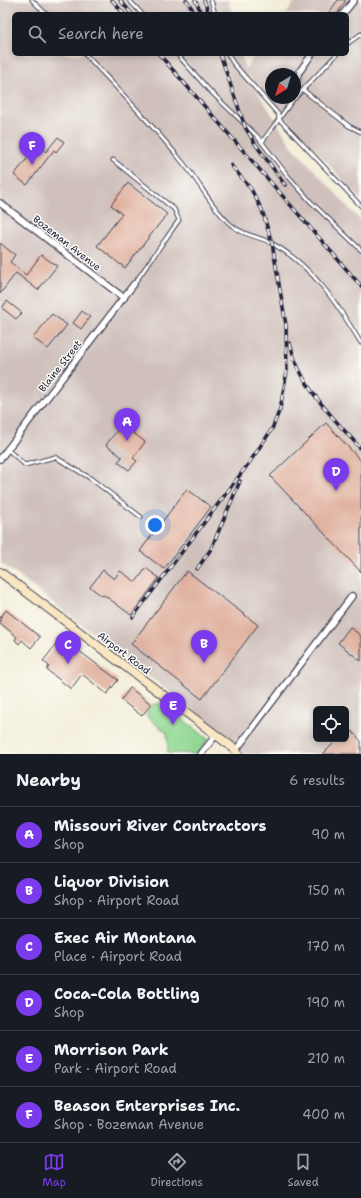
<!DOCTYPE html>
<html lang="en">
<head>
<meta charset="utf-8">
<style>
  body { margin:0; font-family:"Shantell Sans",sans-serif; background:#242831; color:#f1f3f6 }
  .controls { position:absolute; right:12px; bottom:12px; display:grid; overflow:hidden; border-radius:6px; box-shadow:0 2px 6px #0003 }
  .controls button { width:36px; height:36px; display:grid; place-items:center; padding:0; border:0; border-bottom:1px solid #363941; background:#171b24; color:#f1f3f6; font:20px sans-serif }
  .compass { position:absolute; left:265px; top:68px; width:36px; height:36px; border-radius:50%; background:#171b24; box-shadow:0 2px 6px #0003; rotate:218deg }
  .you { position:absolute; left:155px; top:525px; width:14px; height:14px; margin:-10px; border:3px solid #fff; border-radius:50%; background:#1a73e8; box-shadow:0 0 0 6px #1a73e833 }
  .badge { display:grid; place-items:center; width:26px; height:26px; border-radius:50%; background:#7c3aed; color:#fff; font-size:13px; font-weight:700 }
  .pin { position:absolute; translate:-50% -33px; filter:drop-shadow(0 1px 2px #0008) }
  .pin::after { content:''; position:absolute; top:21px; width:14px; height:12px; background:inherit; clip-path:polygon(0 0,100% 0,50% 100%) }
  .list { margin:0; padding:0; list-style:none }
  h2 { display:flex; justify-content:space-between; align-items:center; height:52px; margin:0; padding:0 16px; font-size:17px }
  h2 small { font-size:13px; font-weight:400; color:#9ea1a6 }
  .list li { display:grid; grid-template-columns:26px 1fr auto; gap:12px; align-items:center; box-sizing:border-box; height:56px; padding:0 16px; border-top:1px solid #363941 }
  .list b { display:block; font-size:15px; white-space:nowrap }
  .list p { margin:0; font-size:13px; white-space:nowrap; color:#9ea1a6 }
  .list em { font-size:13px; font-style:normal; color:#9ea1a6 }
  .icon { flex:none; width:22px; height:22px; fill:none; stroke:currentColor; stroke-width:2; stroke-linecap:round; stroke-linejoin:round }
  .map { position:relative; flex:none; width:361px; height:754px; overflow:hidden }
  .search { position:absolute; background:#171b24; box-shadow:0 2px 6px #0003; left:12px; right:12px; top:12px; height:44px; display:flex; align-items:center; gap:10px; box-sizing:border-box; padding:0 14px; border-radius:6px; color:#9ea1a6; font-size:15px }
  .sheet { height:388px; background:#171b24 }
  nav { display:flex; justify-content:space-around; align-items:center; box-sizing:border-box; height:56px; border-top:1px solid #363941; background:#171b24; font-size:11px; color:#9ea1a6 }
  nav a { display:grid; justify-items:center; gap:2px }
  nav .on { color:#7c3aed }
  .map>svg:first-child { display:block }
  .industrial { fill:#cfc0bb; fill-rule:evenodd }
  .green { fill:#90d791; stroke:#597c66 }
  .building { fill:#dfae9b }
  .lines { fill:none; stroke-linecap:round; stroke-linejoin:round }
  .lane-casing { stroke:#414153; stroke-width:5 }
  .street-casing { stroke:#414153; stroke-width:8 }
  .secondary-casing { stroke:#414153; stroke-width:10 }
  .lane { stroke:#fff; stroke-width:3 }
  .street { stroke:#fff; stroke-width:5.5 }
  .secondary { stroke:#f9e7c3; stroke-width:8 }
  .rail-casing { stroke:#22223b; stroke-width:3.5 }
  .rail { stroke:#fdfcf7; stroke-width:2; stroke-dasharray:6; stroke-linecap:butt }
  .labels { text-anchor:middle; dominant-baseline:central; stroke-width:3; stroke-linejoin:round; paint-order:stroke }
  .street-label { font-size:10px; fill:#22223b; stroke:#fdfcf7 }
</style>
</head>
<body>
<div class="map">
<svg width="361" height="754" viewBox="0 0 361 754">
  <rect width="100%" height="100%" fill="#fdfcf7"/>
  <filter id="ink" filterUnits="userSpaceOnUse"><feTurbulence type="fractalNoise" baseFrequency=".025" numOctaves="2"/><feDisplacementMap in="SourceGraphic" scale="8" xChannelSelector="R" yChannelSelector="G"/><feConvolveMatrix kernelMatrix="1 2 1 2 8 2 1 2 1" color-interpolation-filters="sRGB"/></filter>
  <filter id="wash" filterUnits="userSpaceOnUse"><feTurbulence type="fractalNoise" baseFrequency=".012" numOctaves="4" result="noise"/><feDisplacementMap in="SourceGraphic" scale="16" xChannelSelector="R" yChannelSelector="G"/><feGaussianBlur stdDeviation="0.9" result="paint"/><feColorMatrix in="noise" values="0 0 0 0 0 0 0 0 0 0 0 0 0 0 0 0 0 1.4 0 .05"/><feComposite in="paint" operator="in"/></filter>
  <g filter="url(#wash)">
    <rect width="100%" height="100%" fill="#f3eed9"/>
    <path class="industrial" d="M0 0H228L232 14H14V54H241L245 69 256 54H347V14H286L296 0H361V200L246 73 291 145 361 221V754H243L222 732 0 562ZM271 74H295V98H271ZM316 709H346V739H316Z"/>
    <path class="green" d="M162 703 208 739 197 754 168 753 167 733 147 717 148 708 154 704Z"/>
    <g id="blocks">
      <path class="building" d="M338 0H346L337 14H328Z
        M58 137 64 142 56 152 54 150 27 185 14 175 38 145 46 152Z
        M128 183 167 214 125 268 97 246 122 214 111 205Z
        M0 243 15 255 10 262 26 275 41 255 57 266 38 290 16 273 0 294Z
        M7 301 22 313 16 319 2 308Z
        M82 311 90 317 81 329 73 323Z
        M52 314 67 325 48 349 33 338Z
        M326 423 361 461V572L270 476Z
        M122 424 145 442 133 458 137 461 129 470 118 462 122 457 106 445Z
        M187 489 211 507 164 569 140 551Z
        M146 568 159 578 131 615 104 595 102 596 90 587 103 570 114 579 120 571 136 582Z
        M187 571 258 625 202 699 131 644Z
        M6 610 40 637 31 648 22 640 19 644 15 640 17 637 0 623V618Z
        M350 627 361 636V661L338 643Z
        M58 642 64 646 67 642 118 680 107 694 82 674 71 689 47 670 49 666 43 661Z
        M130 688 151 704 142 716 121 700Z
        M346 725 361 741V754H323L334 743 330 739H346Z"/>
    </g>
  </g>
  <g filter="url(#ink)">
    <use href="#blocks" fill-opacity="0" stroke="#414153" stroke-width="1"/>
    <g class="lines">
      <defs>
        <path id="lane" d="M32 0 46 14
          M129 0 142 14
          M211 0 215 14
          M347 44 361 34
          M85 54C119 90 153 125 184 164 200 183 211 207 230 224 243 236 259 236 273 244 313 266 338 305 361 343
          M177 54 209 90 257 136 288 176 311 202 361 250
          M228 54 233 63 278 114 279 119 262 142
          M303 90 349 126 361 132
          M295 95 300 71
          M294 98 279 119 361 206
          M295 98 337 54
          M113 160 174 209 179 220 134 284
          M7 449 25 465 55 457 90 478 141 517"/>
        <path id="street" d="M343 14 354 0
          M300 71 312 54
          M0 203 124 298
          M0 459 134 284
          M236 750 352 596
          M201 754 216 735"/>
        <path id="secondary" d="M0 572 236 750 238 754"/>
      </defs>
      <use href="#lane" class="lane-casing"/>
      <use href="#street" class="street-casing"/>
      <use href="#secondary" class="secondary-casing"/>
      <use href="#lane" class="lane"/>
      <use href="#street" class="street"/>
      <use href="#secondary" class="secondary"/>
      <defs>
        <path id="rail" d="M112 0 124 14
          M120 0 132 14
          M186 0 196 14
          M195 0 202 14
          M204 0 209 14
          M159 54 361 286
          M220 54 245 127 256 145 285 185
          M290 343C299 386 333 417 361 449
          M197 569 211 549 240 481
          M133 617 249 463 272 429 280 409 287 371 286 325 272 243 262 210 251 189 231 165"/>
      </defs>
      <use href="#rail" class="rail-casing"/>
      <use href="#rail" class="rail"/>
    </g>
  </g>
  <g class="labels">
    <g class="street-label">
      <text transform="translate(67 243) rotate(38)">Bozeman Avenue</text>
      <text transform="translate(60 366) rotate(-52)">Blaine Street</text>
      <text transform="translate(124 653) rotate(37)">Airport Road</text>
    </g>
  </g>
</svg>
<div class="controls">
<button><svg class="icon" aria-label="locate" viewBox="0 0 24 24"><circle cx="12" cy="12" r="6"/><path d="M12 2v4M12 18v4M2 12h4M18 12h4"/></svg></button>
</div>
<svg class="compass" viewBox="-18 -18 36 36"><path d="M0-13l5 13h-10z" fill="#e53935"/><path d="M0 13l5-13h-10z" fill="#9ea1a6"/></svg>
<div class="you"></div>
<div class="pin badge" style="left:127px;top:441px">A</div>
<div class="pin badge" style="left:204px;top:663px">B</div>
<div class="pin badge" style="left:68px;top:664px">C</div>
<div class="pin badge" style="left:336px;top:491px">D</div>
<div class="pin badge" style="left:173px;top:725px">E</div>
<div class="pin badge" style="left:32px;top:165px">F</div>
<div class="search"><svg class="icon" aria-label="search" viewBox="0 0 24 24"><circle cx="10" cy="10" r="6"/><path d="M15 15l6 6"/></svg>Search here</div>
</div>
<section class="sheet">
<h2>Nearby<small>6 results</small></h2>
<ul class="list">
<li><span class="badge">A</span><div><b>Missouri River Contractors</b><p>Shop</p></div><em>90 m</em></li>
<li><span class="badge">B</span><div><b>Liquor Division</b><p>Shop · Airport Road</p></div><em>150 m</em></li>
<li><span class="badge">C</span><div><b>Exec Air Montana</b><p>Place · Airport Road</p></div><em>170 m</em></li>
<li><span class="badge">D</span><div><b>Coca-Cola Bottling</b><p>Shop</p></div><em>190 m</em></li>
<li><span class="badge">E</span><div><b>Morrison Park</b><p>Park · Airport Road</p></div><em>210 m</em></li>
<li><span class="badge">F</span><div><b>Beason Enterprises Inc.</b><p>Shop · Bozeman Avenue</p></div><em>400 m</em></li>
</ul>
</section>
<nav>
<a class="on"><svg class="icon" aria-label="map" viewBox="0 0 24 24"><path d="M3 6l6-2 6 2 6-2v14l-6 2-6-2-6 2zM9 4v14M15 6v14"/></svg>Map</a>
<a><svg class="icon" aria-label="directions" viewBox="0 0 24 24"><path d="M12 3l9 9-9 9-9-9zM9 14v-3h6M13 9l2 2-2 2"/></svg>Directions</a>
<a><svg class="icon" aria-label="saved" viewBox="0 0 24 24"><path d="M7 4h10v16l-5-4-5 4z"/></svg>Saved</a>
</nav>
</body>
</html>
